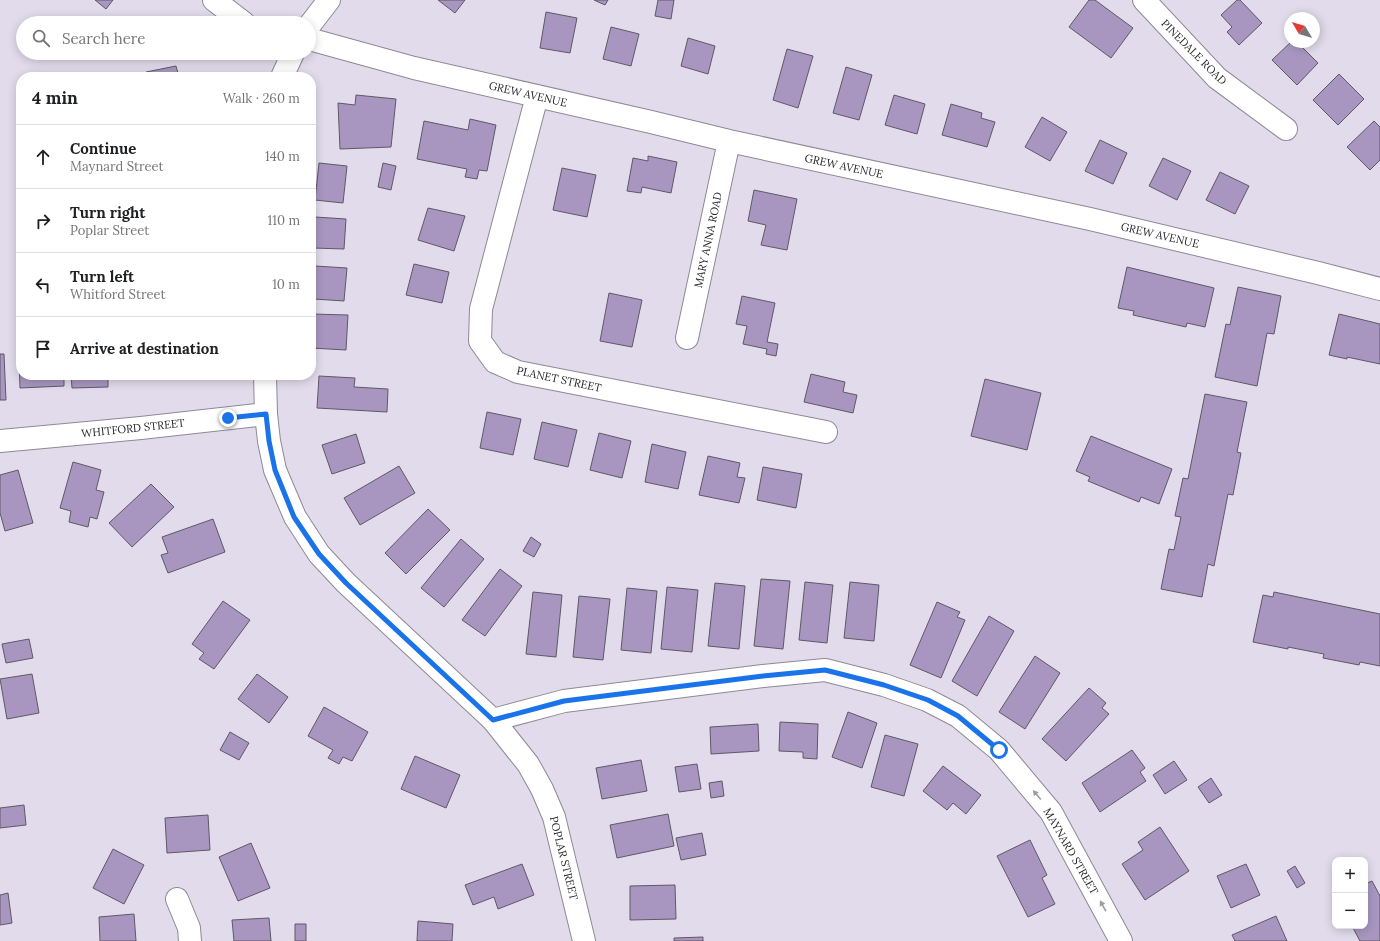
<!DOCTYPE html>
<html lang="en">
<head>
<meta charset="utf-8">
<style>
  body { margin:0; font-family:Lora,serif; background:#f2f2f2; color:#202124 }
  .controls { position:absolute; right:12px; bottom:12px; display:grid; overflow:hidden; border-radius:8px; box-shadow:0 2px 10px #0003 }
  .controls button { width:36px; height:36px; display:grid; place-items:center; padding:0; border:0; border-bottom:1px solid #e0e0e0; background:#fff; color:#202124; font:20px sans-serif }
  .compass { position:absolute; left:1284px; top:12px; width:36px; height:36px; border-radius:50%; background:#fff; box-shadow:0 2px 10px #0003; rotate:308deg }
  .stop { position:absolute; width:12px; height:12px; margin:-9px; border:3px solid #1a73e8; border-radius:50%; background:#fff }
  .stop.end { background:#1a73e8; border-color:#fff; box-shadow:0 1px 4px #0008 }
  .list { margin:0; padding:0; list-style:none }
  h2 { display:flex; justify-content:space-between; align-items:center; height:52px; margin:0; padding:0 16px; font-size:17px }
  h2 small { font-size:13px; font-weight:400; color:#757577 }
  .list li { display:grid; grid-template-columns:26px 1fr auto; gap:12px; align-items:center; box-sizing:border-box; height:64px; padding:0 16px; border-top:1px solid #e0e0e0 }
  .list b { display:block; font-size:15px; white-space:nowrap }
  .list p { margin:0; font-size:13px; white-space:nowrap; color:#757577 }
  .list em { font-size:13px; font-style:normal; color:#757577 }
  .icon { flex:none; width:22px; height:22px; fill:none; stroke:currentColor; stroke-width:2; stroke-linecap:round; stroke-linejoin:round }
  .map { position:relative; flex:none; width:1380px; height:941px; overflow:hidden }
  .search { position:absolute; background:#fff; box-shadow:0 2px 10px #0003; left:16px; top:16px; width:300px; height:44px; display:flex; align-items:center; gap:10px; box-sizing:border-box; padding:0 14px; border-radius:22px; color:#757577; font-size:15px }
  .panel { position:absolute; background:#fff; box-shadow:0 2px 10px #0003; left:16px; top:72px; width:300px; height:308px; border-radius:16px }
  .map>svg:first-child { display:block }
  .building { fill:#a896c0; stroke:#5e5866 }
  .lines { fill:none; stroke-linecap:round; stroke-linejoin:round }
  .minor-casing { stroke:#8e8897; stroke-width:24 }
  .tertiary-casing { stroke:#8e8897; stroke-width:24 }
  .minor { stroke:#fff; stroke-width:22 }
  .tertiary { stroke:#fff; stroke-width:22 }
  .oneway { fill:#9e9da0 }
  .route { stroke:#1a73e8; stroke-width:5 }
  .labels { text-anchor:middle; dominant-baseline:central; stroke-width:3; stroke-linejoin:round; paint-order:stroke }
  .street-label { font-size:11px; fill:#27252b; stroke:#fff }
</style>
</head>
<body>
<div class="map">
<svg width="1380" height="941" viewBox="0 0 1380 941">
  <rect width="100%" height="100%" fill="#e1dbeb"/>
  <path class="building" d="M95 0H113L106 9Z
    M438 0H465L455 13Z
    M594 0H608L605 5Z
    M658 0H674L671 19 655 16Z
    M1089 0H1095L1133 28 1111 58 1069 27Z
    M1237 0H1240L1262 23 1239 45 1227 32 1232 27 1221 15Z
    M546 12 577 18 570 53 540 48Z
    M611 27 639 34 631 66 603 59Z
    M688 38 715 46 708 74 681 66Z
    M1291 42H1297L1318 63 1297 85 1272 60Z
    M787 49 813 56 798 108 773 100Z
    M176 66 179 77H147L146 72Z
    M846 67 872 75 859 120 833 113Z
    M1339 74 1364 99 1338 125 1313 100Z
    M356 95 396 99 391 147 340 149 338 103 355 105Z
    M894 95 925 104 917 134 885 125Z
    M951 104 982 113 981 118 995 122 987 147 942 135Z
    M1042 117 1067 132 1050 161 1025 147Z
    M470 119 496 125 487 171 479 170 477 179 465 177 467 169 417 159 424 121 468 130Z
    M1374 121 1380 127V160L1370 170 1347 147Z
    M1100 140 1127 153 1113 184 1085 171Z
    M648 156 677 162 671 193 642 187 641 193 627 191 633 158 648 161Z
    M1163 158 1191 171 1177 200 1149 186Z
    M319 163 347 166 343 203 315 200Z
    M383 163 396 166 391 190 378 187Z
    M562 168 596 175 587 217 553 210Z
    M1220 172 1249 186 1235 214 1206 200Z
    M754 190 797 199 787 250 761 245 766 225 748 221Z
    M428 208 465 216 454 251 418 240Z
    M315 217 346 219 344 249 313 248Z
    M414 264 449 272 442 303 406 295Z
    M315 266 347 268 344 301 314 299Z
    M1127 267 1214 288 1205 327 1187 323 1186 327 1133 315 1134 311 1118 308Z
    M1238 287 1281 296 1274 334 1267 333 1257 386 1215 377 1226 324 1230 325Z
    M609 293 642 300 632 347 600 341Z
    M742 296 775 303 767 342 778 344 776 356 766 354 767 349 743 344 747 326 736 324Z
    M312 314 348 315 346 350 311 348Z
    M1339 314 1380 324V364L1347 357V359L1329 355Z
    M0 354H4L6 400H0Z
    M19 357H21V375H64V386L20 388Z
    M811 374 845 382 843 392 857 395 853 413 804 402Z
    M71 375H118L108 376V387L72 388Z
    M319 376 355 378 354 387 388 389 387 412 317 408Z
    M985 379 1041 393 1027 450 971 436Z
    M1205 394 1247 402 1237 452 1241 453 1233 495 1228 494 1214 566 1208 564 1202 597 1161 589 1169 549 1174 550 1181 517 1175 516 1183 478 1188 479Z
    M487 412 521 419 513 455 480 448Z
    M542 422 577 430 568 467 534 459Z
    M599 433 631 441 622 478 590 470Z
    M356 434 365 463 332 474 322 445Z
    M1091 436 1172 469 1159 504 1141 497 1139 502 1088 481 1090 477 1076 471Z
    M652 444 686 452 678 489 645 482Z
    M708 456 740 463 737 477 745 478 739 503 699 495Z
    M73 462 101 470 96 490 104 492 97 519 90 517 88 527 69 522 71 511 60 508Z
    M399 466 415 493 360 525 344 498Z
    M763 467 802 474 796 508 757 500Z
    M18 470 33 523 5 531 0 513V475Z
    M151 484 174 507 132 547 109 523Z
    M428 509 450 530 406 574 385 553Z
    M213 519 225 552 168 573 161 555 168 553 162 537Z
    M531 537 541 544 534 557 523 551Z
    M461 539 484 559 444 607 421 588Z
    M500 569 522 586 485 636 462 620Z
    M761 579 790 581 783 649 754 646Z
    M805 582 833 585 827 643 799 640Z
    M850 582 879 585 874 641 844 638Z
    M715 583 745 586 739 649 708 646Z
    M667 587 698 590 692 652 661 649Z
    M627 588 657 591 651 653 621 650Z
    M533 592 562 595 556 657 526 654Z
    M1274 592 1380 614V666L1360 662 1359 665 1323 658 1324 654 1288 647V649L1253 642 1263 595 1273 597Z
    M579 596 610 599 603 660 573 657Z
    M223 601 250 620 214 669 199 659 204 653 192 644Z
    M937 602 960 612 957 617 965 620 941 678 910 665Z
    M989 616 1014 631 977 696 952 681Z
    M29 639 33 658 6 663 2 644Z
    M1035 656 1060 673 1025 729 999 712Z
    M32 674 39 713 7 719 0 679Z
    M257 674 288 697 269 723 238 699Z
    M1089 688 1106 703 1102 708 1109 714 1066 761 1042 739Z
    M324 707 368 732 352 761 343 757 339 764 328 758 333 750 308 736Z
    M848 712 877 723 862 768 832 757Z
    M780 722 818 724 817 759 803 758V752L779 751Z
    M758 724 759 751 711 754 710 727Z
    M230 732 249 743 239 760 220 750Z
    M885 735 918 744 904 796 871 787Z
    M1132 750 1145 768 1140 772 1146 781 1100 812 1082 783Z
    M415 756 460 775 446 808 401 789Z
    M641 760 647 791 602 799 596 768Z
    M1174 761 1187 780 1165 794 1153 775Z
    M697 764 701 789 679 792 675 767Z
    M943 766 981 795 966 814 953 803 947 810 923 791Z
    M1211 778 1222 795 1209 803 1198 787Z
    M722 781 724 796 711 798 709 783Z
    M24 805 26 825 0 828V808Z
    M668 814 674 846 617 858 610 825Z
    M208 815 210 850 167 853 165 818Z
    M1160 827 1189 871 1145 900 1122 864 1143 850 1138 842Z
    M702 833 706 855 681 860 676 838Z
    M1030 840 1047 875 1042 878 1055 904 1028 917 997 856Z
    M251 843 270 888 238 901 219 857Z
    M113 849 144 865 124 904 93 888Z
    M522 864 534 895 498 909 494 897 473 905 465 885Z
    M1246 864 1260 895 1231 908 1217 876Z
    M1295 866 1305 883 1297 888 1287 871Z
    M1372 881 1380 896V941H1360L1352 926H1365V884Z
    M675 885 676 919 630 920V886Z
    M8 893 12 923 0 925V895Z
    M134 914 136 941H100L99 917Z
    M1276 916 1287 941H1235L1232 935Z
    M269 918 271 941H234L232 920Z
    M418 921 453 924 452 941H417Z
    M295 924H306V941H295Z
    M703 937V941H674V938Z"/>
  <g class="lines">
    <defs>
      <path id="minor" d="M1144 0 1217 78 1286 129
        M309 39 414 68 651 122 729 141 1090 219 1318 273 1380 289
        M537 96 481 309 480 341 495 362 518 372 826 432
        M687 338 729 141
        M0 441 141 428 266 414
        M493 720 564 701 763 676 825 670 884 685 927 700 958 716 999 750 1051 812 1121 941
        M177 899 189 928 190 941"/>
      <path id="tertiary" d="M214 0 244 23
        M309 26 329 0
        M282 77 293 53
        M265 375 266 414 269 441 275 470 295 517 319 554 346 583 493 720 528 764 542 789 554 817 584 941"/>
    </defs>
    <use href="#minor" class="minor-casing"/>
    <use href="#tertiary" class="tertiary-casing"/>
    <use href="#minor" class="minor"/>
    <use href="#tertiary" class="tertiary"/>
  </g>
  <defs><path id="oneway-solid" d="M-6-.8H1V-3.2L6.5 0L1 3.2V.8H-6Z"/></defs>
  <g class="oneway">
    <use href="#oneway-solid" transform="translate(1037 795) rotate(-130)"/>
    <use href="#oneway-solid" transform="translate(1103 906) rotate(-119)"/>
  </g>
  <g class="lines">
    <path class="route" d="M228 418 266 414 269 441 275 470 294 517 319 554 346 583 493 720 564 701 763 676 825 670 884 685 928 700 958 716 999 750"/>
  </g>
  <g class="labels">
    <g class="street-label">
      <text transform="translate(1194 52) rotate(45)">PINEDALE ROAD</text>
      <text transform="translate(528 94) rotate(13)">GREW AVENUE</text>
      <text transform="translate(844 166) rotate(12)">GREW AVENUE</text>
      <text transform="translate(1160 235) rotate(13)">GREW AVENUE</text>
      <text transform="translate(708 240) rotate(-78)">MARY ANNA ROAD</text>
      <text transform="translate(559 379) rotate(12)">PLANET STREET</text>
      <text transform="translate(133 428) rotate(-6)">WHITFORD STREET</text>
      <text transform="translate(1071 851) rotate(60)">MAYNARD STREET</text>
      <text transform="translate(564 858) rotate(76)">POPLAR STREET</text>
    </g>
  </g>
</svg>
<div class="controls">
<button>+</button>
<button>−</button>
</div>
<svg class="compass" viewBox="-18 -18 36 36"><path d="M0-13l5 13h-10z" fill="#e53935"/><path d="M0 13l5-13h-10z" fill="#757577"/></svg>
<div class="stop" style="left:999px;top:750px"></div>
<div class="stop end" style="left:228px;top:418px"></div>
<div class="search"><svg class="icon" aria-label="search" viewBox="0 0 24 24"><circle cx="10" cy="10" r="6"/><path d="M15 15l6 6"/></svg>Search here</div>
<section class="panel">
<h2>4 min<small>Walk · 260 m</small></h2>
<ul class="list">
<li><svg class="icon" aria-label="ahead" viewBox="0 0 24 24"><path d="M12 20V5M6 11l6-6 6 6"/></svg><div><b>Continue</b><p>Maynard Street</p></div><em>140 m</em></li>
<li><svg class="icon" aria-label="right" viewBox="0 0 24 24"><path d="M7 20v-9h11M14 6l5 5-5 5"/></svg><div><b>Turn right</b><p>Poplar Street</p></div><em>110 m</em></li>
<li><svg class="icon" aria-label="left" viewBox="0 0 24 24"><path d="M17 20v-9H6M10 6l-5 5 5 5"/></svg><div><b>Turn left</b><p>Whitford Street</p></div><em>10 m</em></li>
<li><svg class="icon" aria-label="arrive" viewBox="0 0 24 24"><path d="M6 21V4h12l-3 4 3 4H6"/></svg><div><b>Arrive at destination</b></div></li>
</ul>
</section>
</div>
</body>
</html>
